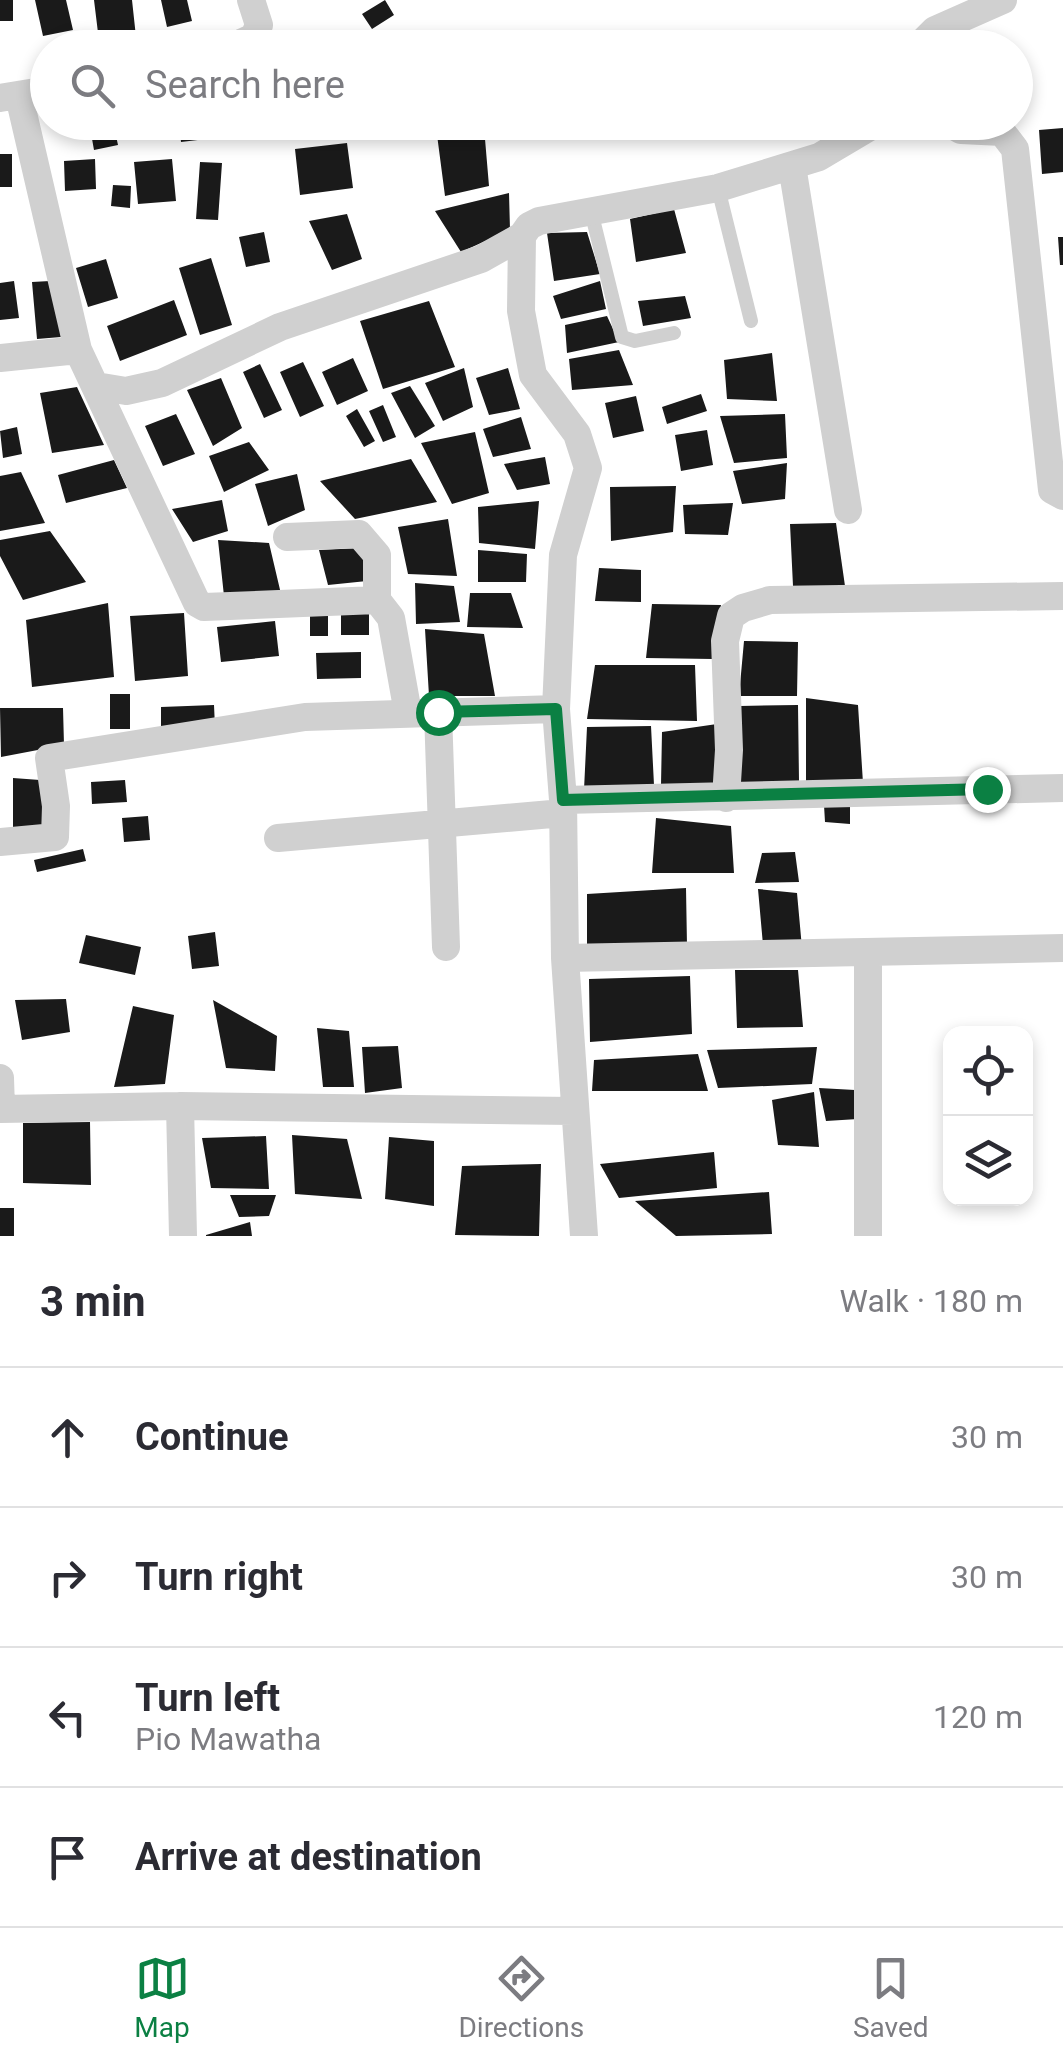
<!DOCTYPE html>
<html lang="en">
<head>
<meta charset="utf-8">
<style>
  body { margin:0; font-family:Roboto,sans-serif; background:#f2f2f3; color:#2b2b33 }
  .controls { position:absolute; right:30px; bottom:30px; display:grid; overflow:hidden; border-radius:20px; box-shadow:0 5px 15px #0003 }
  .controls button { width:90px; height:90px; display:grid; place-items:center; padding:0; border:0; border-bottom:2px solid #e1e1e2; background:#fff; color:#2b2b33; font:50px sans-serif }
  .stop { position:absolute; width:30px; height:30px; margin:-22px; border:8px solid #0b8043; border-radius:50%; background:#fff }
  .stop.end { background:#0b8043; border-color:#fff; box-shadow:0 2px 10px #0008 }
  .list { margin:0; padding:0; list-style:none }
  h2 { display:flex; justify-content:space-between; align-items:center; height:130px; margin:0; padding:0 40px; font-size:42px }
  h2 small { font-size:32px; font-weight:400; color:#7c7c81 }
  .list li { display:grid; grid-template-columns:65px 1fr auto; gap:30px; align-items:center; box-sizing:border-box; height:140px; padding:0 40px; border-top:2px solid #e1e1e2 }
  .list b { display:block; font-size:38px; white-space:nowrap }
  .list p { margin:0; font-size:32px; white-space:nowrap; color:#7c7c81 }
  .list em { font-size:32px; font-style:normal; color:#7c7c81 }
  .icon { flex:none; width:55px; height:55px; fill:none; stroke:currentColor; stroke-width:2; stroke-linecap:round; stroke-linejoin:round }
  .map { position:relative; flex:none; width:1063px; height:1236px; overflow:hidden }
  .search { position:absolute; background:#fff; box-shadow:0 5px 15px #0003; left:30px; right:30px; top:30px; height:110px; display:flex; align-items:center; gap:25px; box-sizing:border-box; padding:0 35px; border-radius:55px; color:#7c7c81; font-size:38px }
  .sheet { height:690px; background:#fff }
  nav { display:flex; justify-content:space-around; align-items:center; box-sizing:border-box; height:140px; border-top:2px solid #e1e1e2; background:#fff; font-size:28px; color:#7c7c81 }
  nav a { display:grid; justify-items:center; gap:5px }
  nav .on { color:#0b8043 }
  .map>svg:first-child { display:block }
  .building { fill:#1a1a1a }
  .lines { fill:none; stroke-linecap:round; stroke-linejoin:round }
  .lane { stroke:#d0d0d0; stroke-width:14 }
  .street { stroke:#d0d0d0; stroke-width:28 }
  .route { stroke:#0b8043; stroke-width:12 }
</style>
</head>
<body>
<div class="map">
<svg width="1063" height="1236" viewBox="0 0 1063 1236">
  <rect width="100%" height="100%" fill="#fff"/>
  <path class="building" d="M0 0H13V21H0Z
    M35 0H66L73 30 43 36Z
    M94 0H132L136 37 99 41Z
    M161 0H187L192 21 167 27Z
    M385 0 394 15 372 29 362 14Z
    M89 122H113L118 145 94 150Z
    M137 122H163L164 137 139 139Z
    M179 122H204L206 139 181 142Z
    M339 122H365V123L342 132Z
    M436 127 485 139 489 186 445 196Z
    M1063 128V172L1042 174 1039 130Z
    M347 143 353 188 300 195 295 149Z
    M0 154H12V187H0Z
    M95 159 96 189 65 191 64 161Z
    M172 159 176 201 138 204 134 162Z
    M200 162 222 163 218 220 196 219Z
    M113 185 131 186 130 208 111 206Z
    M509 193 510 230 461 252 435 211Z
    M674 209 686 253 636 262 630 219Z
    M347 214 362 259 332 270 309 221Z
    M264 232 270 262 246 267 239 237Z
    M587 232 600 274 554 281 547 233Z
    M1058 237H1063V265H1060Z
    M211 258 232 325 200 335 179 268Z
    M106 259 118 298 88 307 76 268Z
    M68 280 73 336 37 339 32 282Z
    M14 281 19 318 0 320V283Z
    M600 281 606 309 561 319 553 296Z
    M685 296 691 318 643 326 638 301Z
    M174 300 187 335 120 361 107 326Z
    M429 301 455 367 383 389 360 321Z
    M607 316 619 342 567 353 565 325Z
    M619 350 633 385 572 390 569 359Z
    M772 353 777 401 727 399 724 360Z
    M353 358 368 391 337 405 322 372Z
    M303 362 324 406 300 417 280 372Z
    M260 364 282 410 264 418 243 372Z
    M464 368 473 407 443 421 425 383Z
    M508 368 520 409 489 415 476 378Z
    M221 378 242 428 213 446 187 390Z
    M410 386 435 426 415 438 391 393Z
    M77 387 104 445 52 453 40 393Z
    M701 394 707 411 667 424 662 407Z
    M636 396 644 431 613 438 605 403Z
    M383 405 396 437 383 442 369 411Z
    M357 409 375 441 364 447 346 416Z
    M176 414 195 454 163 466 145 426Z
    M785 414 787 458 734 463 720 416Z
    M521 417 531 449 493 457 483 429Z
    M17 427 22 454 3 458 0 431Z
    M707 430 713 465 681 471 675 435Z
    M475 432 489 493 452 504 421 443Z
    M249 442 269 470 224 492 209 456Z
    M545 457 550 484 517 490 504 464Z
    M411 459 437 502 355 519 320 481Z
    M114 460 127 488 66 503 58 475Z
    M787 463 785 499 742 504 733 471Z
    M21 472 45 523 0 531V476Z
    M297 474 305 510 268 526 255 484Z
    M676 486 673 532 611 541 610 487Z
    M222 500 228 531 193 542 172 509Z
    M539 501 535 549 479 543 478 507Z
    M733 503 728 535 685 534 683 505Z
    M448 519 457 576 408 574 398 527Z
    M836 523 845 586H793L790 524Z
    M50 531 86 582 23 600 0 556V540Z
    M218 540 269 543 281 594 224 596Z
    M362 548 367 581 328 585 319 550Z
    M478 550 527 554 526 582H478Z
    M599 568 641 570V602L595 601Z
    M415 583 454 586 460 622 416 624Z
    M470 593H511L523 628 467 627Z
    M108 603 114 677 32 687 26 620Z
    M652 604 721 605 713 659 646 658Z
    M341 610H369V635H341Z
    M310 612H328V636H310Z
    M184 613 188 676 135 681 130 616Z
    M275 621 279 656 221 662 217 627Z
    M425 629 484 634 495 696H429Z
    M744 641 798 642 797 696H739Z
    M361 652V678L317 679 316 653Z
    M595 665H695L697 721 587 719Z
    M110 694H130V729H110Z
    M806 698 858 705 863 783H806Z
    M214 705 215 727 161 730V707Z
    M798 705 799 781 737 784 740 706Z
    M0 708H63L64 745 1 757Z
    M717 724V784L661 785 662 732Z
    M651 726 654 785 584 790 587 727Z
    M13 778 40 780 49 827H13Z
    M125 780 127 802 92 804 91 782Z
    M850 804V824L825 822 824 805Z
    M148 816 150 840 124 842 122 818Z
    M656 818 731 826 734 873H652Z
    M83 849 86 861 37 872 34 860Z
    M795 852 799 882 755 883 762 853Z
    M686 888 687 946 587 947V894Z
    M758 889 797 893 802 948 763 945Z
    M215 932 219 966 192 969 188 936Z
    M86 935 141 947 135 975 79 963Z
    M735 970H798L803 1027 737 1028Z
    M690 976 692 1034 590 1042 589 979Z
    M66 999 70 1032 22 1040 15 1000Z
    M213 1000 277 1036 275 1071 226 1068Z
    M133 1006 174 1015 165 1084 114 1087Z
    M317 1028 349 1031 354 1087H323Z
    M398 1046 402 1088 365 1093 362 1047Z
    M817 1047 812 1084 718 1088 707 1050Z
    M698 1054 708 1091H592L594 1060Z
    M819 1088 855 1090 858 1119 826 1121Z
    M814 1092 819 1147 778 1145 772 1100Z
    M90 1122 91 1185 23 1183V1123Z
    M292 1135 347 1139 362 1199 295 1194Z
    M266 1136 269 1189 211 1188 202 1138Z
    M389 1137 434 1141V1206L385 1199Z
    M714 1152 717 1188 619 1198 600 1164Z
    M541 1164 539 1236 455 1235 462 1166Z
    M769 1192 772 1234 676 1236 635 1201Z
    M230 1195H276L269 1216 239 1217Z
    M0 1208H14V1236H0Z
    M250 1222 252 1236H206V1235Z"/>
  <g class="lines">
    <path class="lane" d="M718 188 751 321
      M591 211 622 337 635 341 674 333"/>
    <path class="street" d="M230 48 254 37 259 25 251 0
      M917 48 935 30 1003 0
      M19 96 78 350 197 603 204 607 377 600 391 618 408 713
      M0 98 48 90
      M947 122 961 130 1002 132 1015 149 1052 490 1063 496
      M792 166 848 510
      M522 236 521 311 533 375 577 434 588 468 563 555 556 709 563 800 565 958 584 1236
      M0 358 78 350
      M96 386 126 391 162 383 280 327 481 259 522 236 529 226 539 221 718 188 819 157 878 122
      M287 537 359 534 377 555V600
      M438 712 446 947
      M726 798 729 750 725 641 731 616 743 608 770 600 1063 596
      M563 800 1063 788
      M278 838 563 813
      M0 842 55 837 56 806 49 758 305 717 556 709
      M565 958 1063 948
      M0 1078 1 1109
      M180 1106 183 1236
      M0 1109 180 1106 574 1111
      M868 1236V952"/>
  </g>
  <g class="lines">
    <path class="route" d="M438 712 556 709 563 800 987 789"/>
  </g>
</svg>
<div class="controls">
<button><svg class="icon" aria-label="locate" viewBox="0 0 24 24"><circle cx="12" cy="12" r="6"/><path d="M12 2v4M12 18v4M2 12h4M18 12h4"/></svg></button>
<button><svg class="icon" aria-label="layers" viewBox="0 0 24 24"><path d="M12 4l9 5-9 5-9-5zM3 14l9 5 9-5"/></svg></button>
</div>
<div class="stop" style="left:438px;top:712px"></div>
<div class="stop end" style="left:987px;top:789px"></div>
<div class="search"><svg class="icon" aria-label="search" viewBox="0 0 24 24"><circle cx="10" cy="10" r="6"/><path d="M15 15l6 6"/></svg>Search here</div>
</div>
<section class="sheet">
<h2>3 min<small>Walk · 180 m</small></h2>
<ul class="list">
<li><svg class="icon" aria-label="ahead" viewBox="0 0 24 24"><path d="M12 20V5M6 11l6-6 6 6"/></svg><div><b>Continue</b></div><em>30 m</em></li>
<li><svg class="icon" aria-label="right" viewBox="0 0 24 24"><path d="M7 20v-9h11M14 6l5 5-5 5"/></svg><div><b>Turn right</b></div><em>30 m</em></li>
<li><svg class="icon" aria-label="left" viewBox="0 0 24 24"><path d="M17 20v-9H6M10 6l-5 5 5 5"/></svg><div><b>Turn left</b><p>Pio Mawatha</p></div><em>120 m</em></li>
<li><svg class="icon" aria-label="arrive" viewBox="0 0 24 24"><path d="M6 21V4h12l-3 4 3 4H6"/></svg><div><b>Arrive at destination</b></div></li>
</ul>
</section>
<nav>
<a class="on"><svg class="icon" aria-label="map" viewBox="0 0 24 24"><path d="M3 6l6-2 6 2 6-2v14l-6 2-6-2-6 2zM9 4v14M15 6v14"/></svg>Map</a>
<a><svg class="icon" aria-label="directions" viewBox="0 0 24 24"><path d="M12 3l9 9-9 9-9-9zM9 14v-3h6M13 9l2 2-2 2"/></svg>Directions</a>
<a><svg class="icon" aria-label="saved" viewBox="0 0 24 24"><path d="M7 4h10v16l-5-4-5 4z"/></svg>Saved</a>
</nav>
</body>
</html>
